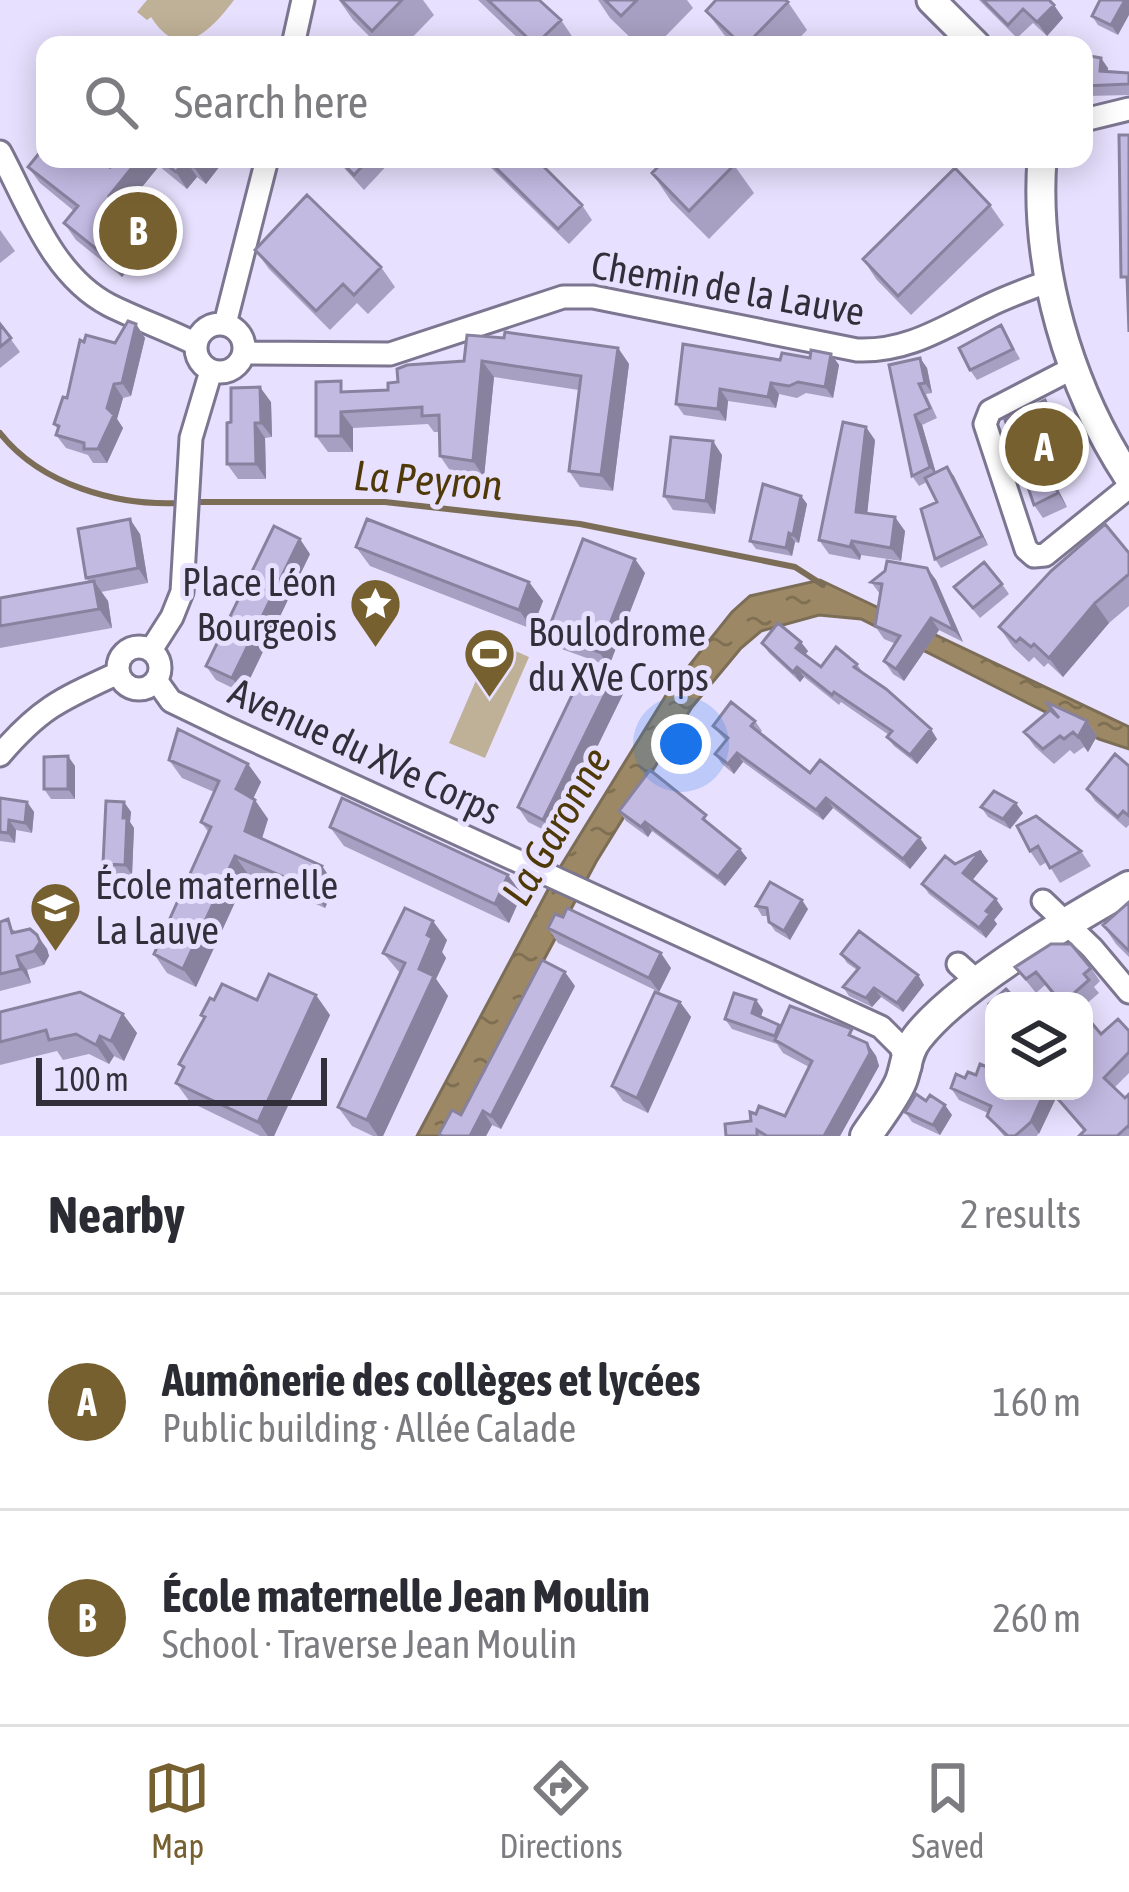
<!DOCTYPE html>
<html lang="en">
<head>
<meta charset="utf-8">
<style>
  body { margin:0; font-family:"Asap Condensed",sans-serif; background:#f2f2f3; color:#2b2b33 }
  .controls { position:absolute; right:36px; bottom:36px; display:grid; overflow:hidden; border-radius:24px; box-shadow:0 6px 30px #0003 }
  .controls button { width:108px; height:108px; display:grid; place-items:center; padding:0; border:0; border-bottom:3px solid #e1e1e2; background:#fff; color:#2b2b33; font:60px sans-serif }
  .scale { position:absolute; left:36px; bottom:30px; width:291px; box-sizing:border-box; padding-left:12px; border:6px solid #322f3a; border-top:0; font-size:33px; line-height:42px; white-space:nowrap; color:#322f3a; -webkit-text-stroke:9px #e7e0fe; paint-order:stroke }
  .you { position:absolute; left:681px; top:744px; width:42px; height:42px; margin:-30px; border:9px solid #fff; border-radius:50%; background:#1a73e8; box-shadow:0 0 0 18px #1a73e833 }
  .badge { display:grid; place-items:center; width:78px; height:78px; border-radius:50%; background:#776030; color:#fff; font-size:39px; font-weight:700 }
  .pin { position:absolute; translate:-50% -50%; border:6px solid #fff; box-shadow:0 3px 12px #0006 }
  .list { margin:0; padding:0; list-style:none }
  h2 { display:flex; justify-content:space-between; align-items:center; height:156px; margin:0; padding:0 48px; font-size:51px }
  h2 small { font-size:39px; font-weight:400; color:#7c7c81 }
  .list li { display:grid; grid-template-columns:78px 1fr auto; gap:36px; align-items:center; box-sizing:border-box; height:216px; padding:0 48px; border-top:3px solid #e1e1e2 }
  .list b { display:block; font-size:45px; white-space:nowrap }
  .list p { margin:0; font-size:39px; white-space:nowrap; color:#7c7c81 }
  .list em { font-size:39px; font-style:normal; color:#7c7c81 }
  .icon { flex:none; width:66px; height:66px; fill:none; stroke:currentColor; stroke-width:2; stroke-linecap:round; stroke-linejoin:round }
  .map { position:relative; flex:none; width:1129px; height:1136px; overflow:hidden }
  .search { position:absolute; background:#fff; box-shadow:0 6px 30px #0003; left:36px; right:36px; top:36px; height:132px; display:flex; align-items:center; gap:30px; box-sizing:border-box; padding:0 42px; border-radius:24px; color:#7c7c81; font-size:45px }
  .sheet { height:588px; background:#fff }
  nav { display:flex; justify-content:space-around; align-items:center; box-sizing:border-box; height:168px; border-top:3px solid #e1e1e2; background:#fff; font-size:33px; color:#7c7c81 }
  nav a { display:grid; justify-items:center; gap:6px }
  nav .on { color:#776030 }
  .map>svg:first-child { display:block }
  .pitch { fill:#bfb197 }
  .water { fill:url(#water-ripples); stroke:#7c6d57; stroke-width:3 }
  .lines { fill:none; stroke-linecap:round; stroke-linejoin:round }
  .stream { stroke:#7c6d57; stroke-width:6 }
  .minor-casing { stroke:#7c7690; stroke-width:27 }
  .tertiary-casing { stroke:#7c7690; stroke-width:33 }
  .secondary-casing { stroke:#7c7690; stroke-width:36 }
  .minor { stroke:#fff; stroke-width:21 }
  .tertiary { stroke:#fff; stroke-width:27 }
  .secondary { stroke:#fff; stroke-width:30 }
  .wall { fill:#a8a0c2 }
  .shaded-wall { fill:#88829e }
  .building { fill:#c3bae2; stroke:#88829e; stroke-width:3 }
  .labels { text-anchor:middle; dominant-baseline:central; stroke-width:10; stroke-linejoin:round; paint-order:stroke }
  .street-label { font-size:39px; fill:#322f3a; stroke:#e7e0fe }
  .poi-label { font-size:39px; fill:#322f3a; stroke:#e7e0fe; text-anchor:start }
  .water-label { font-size:42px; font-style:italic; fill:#4e3907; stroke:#e7e0fe }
</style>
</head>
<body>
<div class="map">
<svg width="1129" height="1136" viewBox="0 0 1129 1136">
  <defs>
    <pattern id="water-ripples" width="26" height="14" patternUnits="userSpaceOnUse" patternTransform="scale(3)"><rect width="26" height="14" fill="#9c8864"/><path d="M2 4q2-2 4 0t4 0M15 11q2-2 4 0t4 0" fill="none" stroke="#807053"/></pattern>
  </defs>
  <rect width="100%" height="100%" fill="#e7e0fe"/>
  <path class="pitch" d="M147 0H234C211 30 181 64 151 17L147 20 137 12Z
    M493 641 529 657 485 758 449 743Z"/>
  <path class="water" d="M820 580 1129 727V749L1099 739 861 619 819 615 761 631 741 648 692 707 596 862 450 1136H417L559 869 668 692 732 612 750 596Z"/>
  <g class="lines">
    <path class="stream" d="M0 433C41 485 117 506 180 503
      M193 502H385L580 524 795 567 823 585"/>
    <defs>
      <path id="minor" d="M293 45 303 0
        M1084 120 1129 109
        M0 152C29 206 52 275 109 305 137 319 168 330 196 344
        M196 348a24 24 0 1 1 48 0a24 24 0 1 1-48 0Z
        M225 324 267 159
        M245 353 390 354 563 297H593L857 350C908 352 944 327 988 306 1008 296 1029 289 1049 281
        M1075 367 990 411 985 424 1026 549 1034 556 1045 555 1129 487
        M118 668a21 21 0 1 1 42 0a21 21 0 1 1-42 0Z
        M151 650 172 617 182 592 191 438 211 371
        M156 680 171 701 227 728 881 1027 900 1046 910 1067
        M0 755C41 707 62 699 118 673
        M1043 901 1092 948 1129 992
        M958 964 979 983"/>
      <path id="tertiary" d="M931 0 976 45
        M1042 159C1034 268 1069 387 1129 478"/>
      <path id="secondary" d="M866 1136C877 1119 893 1100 901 1081 907 1065 906 1052 917 1038 957 986 1070 920 1129 887"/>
    </defs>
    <use href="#minor" class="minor-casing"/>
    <use href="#tertiary" class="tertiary-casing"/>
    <use href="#secondary" class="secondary-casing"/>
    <use href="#minor" class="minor"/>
    <use href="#tertiary" class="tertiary"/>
    <use href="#secondary" class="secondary"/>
  </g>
  <path class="wall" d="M339 0H423L434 15 405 45H378L353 20Z
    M478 0H539L561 20 578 45H525Z
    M598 0H687L693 8 657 45H638L610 18Z
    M979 0H1049L1063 18 1047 36 1033 23 1017 38Z
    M1100 0 1118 35 1098 25 1092 16Z
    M788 2 807 30 793 45H732L706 11Z
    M1084 60 1108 68V72L1129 73V95L1088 96 1084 90Z
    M116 159H221L223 162 206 184 197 177 187 189 159 166 124 209 152 239 122 277 76 240 64 223 74 211 40 183 28 167H110Z
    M336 159H393L364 190Z
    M482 159H536L582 205 592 220 569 244Z
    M734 165 754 193 709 239 671 201 652 173Z
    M990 205 1004 225 911 315 876 279 863 259Z
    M0 230 15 251 0 263Z
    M255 250 381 267 395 287 368 314 357 303 330 330 269 269Z
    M0 324 20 352 0 368Z
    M136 324 145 338 131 396 123 398 117 419 123 428 107 463H93L88 455 66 448 56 435 58 429 54 424 67 398 115 343Z
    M1001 325 1020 359 977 380 970 370Z
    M618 348 629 364 613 491 580 487 569 471 579 390 494 377 484 477 451 472 440 456 439 432H434L428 424 353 428V452H328L316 436 348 392 388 390 398 382 397 369Z
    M831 354 839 365 833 398 806 393 797 398 779 394 776 408 728 401 726 421 684 415 676 404 780 360 810 358Z
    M920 358 927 368 932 393 926 394 937 418 922 425 936 473 947 467 988 545 941 568 935 559 937 502 927 482 919 486 912 476Z
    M271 402 272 437 265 438 266 479H238L227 464 231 422Z
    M1055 413 1073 460 1049 472 1067 507 1043 518 1034 505 1005 420Z
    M875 440 867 513 905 531 901 561 861 555 860 560 829 554 819 540Z
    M722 455 715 514 673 510 664 496Z
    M801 496 807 504 799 543 795 542 792 556 756 549 750 541Z
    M140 534 148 583 101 592 108 601 112 628 0 648V598L89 582 86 578Z
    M356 547 529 582 543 601 532 629 370 566Z
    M1129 553V606L1109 623 1063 677 1048 663 1044 667 1034 657 1029 662 1013 647 999 627Z
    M310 554 243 693 216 680 206 666Z
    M927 568 936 580 963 642 939 630 904 681 893 674 884 661 896 644 884 639 875 626 880 594 871 582Z
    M645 573 609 666 556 647 547 633Z
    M1002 584 1009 594 980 618 954 587Z
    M762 643 808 651 805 655 821 667 857 664 863 673 937 739 917 764 894 746 887 737 889 735 841 702 839 705 804 677 800 682 769 653Z
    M624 692 554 835 528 822 518 807Z
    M755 721 762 731 760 733 810 773 927 848 910 869 833 808 823 820 743 762 734 774 722 764 715 754 726 741 713 726Z
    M1087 721 1097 736 1088 752 1084 747 1074 754 1070 750 1054 764 1035 747 1024 732Z
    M169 760 248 764 261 782 253 799 268 819 262 839 322 866 335 885 325 908 248 874 196 987 167 973 154 954 209 833 201 822 214 792 182 778Z
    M75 766V799H51L44 789Z
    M1129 766V825L1126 828 1095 801 1087 789Z
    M0 798 27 802 34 812 32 833 16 830 15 843 0 841Z
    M124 802 131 812 130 822 134 828 132 875 110 874 103 864Z
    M981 807 1023 813 1010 829 988 817Z
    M619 811 713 825 712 826 747 858 725 886 652 831 648 837 626 821Z
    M1017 826 1081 851 1091 866 1060 883 1047 862 1040 866 1030 851Z
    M330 827 522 894 509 923 344 846Z
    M981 851 988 861 972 880 1003 909 994 920 997 924 986 938 929 894 922 884Z
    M1129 902V957L1116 944 1103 925Z
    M756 906 808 909 790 940 775 931 769 922 768 916H762Z
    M0 922 17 932 37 935 47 949 49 956 44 965 27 970 31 983 0 991Z
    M548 928 671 968 659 992 558 943Z
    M447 940 442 952 446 958 436 979 448 996 383 1136H373L352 1126 338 1107 400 973 383 953Z
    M841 954 918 975 924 985 903 1012 881 997 872 1007 849 996 843 987 857 970 847 963Z
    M1015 967 1091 968 1100 981 1094 987 1099 993 1084 1006V1001H1058L1045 985 1036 993Z
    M575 986 501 1129 492 1125 486 1136H441L439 1134 461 1115Z
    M214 1000H257L330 1015 274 1136H260L190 1102 176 1083 183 1069 179 1064 204 1019 201 1015Z
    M756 1000 763 1010 761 1017 781 1027 860 1040 867 1043 876 1056 879 1066 840 1136H726L751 1121 756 1114 785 1116 809 1067 783 1053 777 1044 732 1029 725 1019Z
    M680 1002 691 1017 648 1113 623 1101 612 1086Z
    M0 1012 123 1014 137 1033 124 1061 114 1056 109 1064 89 1054 63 1060 57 1051 0 1065Z
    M1129 1031V1073L1114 1088 1125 1098 1129 1094V1136H1079L1084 1131 1056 1098 1037 1136H1004L987 1116 988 1113 959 1100 951 1088 965 1078 1028 1097 1101 1034Z
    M905 1112 952 1115 940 1135 912 1122Z"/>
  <path class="shaded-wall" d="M1125 0H1129V15L1118 35 1111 25Z
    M1054 5 1063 18 1047 36 1037 22Z
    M1101 58 1108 68 1107 81 1100 71Z
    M139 159H154L159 166 121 213 109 196Z
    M201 159H221L223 162 206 184 194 167Z
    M186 160 197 177 187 189 176 172Z
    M141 222 152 239 122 277 110 260Z
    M136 324 145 338 131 396 122 383Z
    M618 348 629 364 613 491 601 475Z
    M831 354 839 365 833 398 825 387Z
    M920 358 927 368 932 393 925 383Z
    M482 361 494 377 484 477 473 461Z
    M771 383 779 394 776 408 768 397Z
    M114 384 123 398 117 419 123 428 107 463 98 449Z
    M260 387 271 402 272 437 261 423Z
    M720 389 728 401 726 421 718 409Z
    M1045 400 1055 413 1073 460 1064 446Z
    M341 412 353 428V452L341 436Z
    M915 415 922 425 937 477 930 467Z
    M255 423 265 438 266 479 256 464Z
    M866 427 875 440 866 525 856 512Z
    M713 441 722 455 715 514 706 501Z
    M1040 458 1049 472 1067 507 1058 493Z
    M947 467 954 476 988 545 982 536Z
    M801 496 807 504 799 543 793 535Z
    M895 517 905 531 901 561 891 548Z
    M130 519 140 534 148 583 138 568Z
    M789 533 795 542 792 556 786 548Z
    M300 539 310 554 243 693 232 678Z
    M852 541 861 555 860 560 850 547Z
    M635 559 645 573 609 666 599 652Z
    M927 568 936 580 963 642 954 630Z
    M94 581 108 601 112 628 99 609Z
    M529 582 543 601 532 629 519 610Z
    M1095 603 1109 623 1063 677 1049 658Z
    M931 618 939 630 904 681 896 669Z
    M801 642 808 651 803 658 796 648Z
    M797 667 804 677 800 682 793 672Z
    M613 678 624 692 554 835 543 820Z
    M1087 721 1097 736 1088 752 1078 737Z
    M931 729 937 739 917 764 910 755Z
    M737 753 743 762 734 774 728 764Z
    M68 756 75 766V799L68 789Z
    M248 764 261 782 249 807 236 789Z
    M826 798 833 808 823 820 816 810Z
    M255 800 268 819 258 850 245 831Z
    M27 802 34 812 32 833 25 823Z
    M124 802 131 812 130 822 134 828 132 875 125 865Z
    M1016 803 1023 813 1010 829 1003 819Z
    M9 820 16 830 15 843 8 833Z
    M645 822 652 831 648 837 641 827Z
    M920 838 927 848 910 869 903 859Z
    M740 849 747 858 725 886 718 877Z
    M981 851 988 861 970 883 963 873Z
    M235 856 248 874 196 987 183 969Z
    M322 866 335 885 325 908 312 889Z
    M508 875 522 894 509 923 495 904Z
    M996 899 1003 909 994 920 997 924 986 938 979 928 986 911Z
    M802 900 808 909 790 940 784 931Z
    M433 921 447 940 442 952 446 958 436 979 448 996 383 1136H378L367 1120 419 969 427 935Z
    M37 935 47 949 49 956 44 965 34 951Z
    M661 953 671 968 659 992 649 978Z
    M17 956 27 970 31 983 21 969Z
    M565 972 575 986 501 1129 491 1116Z
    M918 975 924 985 903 1012 897 1003Z
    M874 988 881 997 872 1007 866 998Z
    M316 995 330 1015 274 1136H268L258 1122Z
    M756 1000 763 1010 759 1023 752 1013Z
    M680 1002 691 1017 648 1113 637 1098Z
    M123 1014 137 1033 124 1061 111 1041Z
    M100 1036 114 1056 109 1064 96 1045Z
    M867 1043 876 1056 879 1066 840 1136H824Z
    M1045 1091H1050L1056 1098 1039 1134 1031 1122Z
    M945 1105 952 1115 940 1135 933 1125Z
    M483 1111 492 1125 486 1136H470Z"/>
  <path class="building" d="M341 0H402L372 31Z
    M488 0H539L561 20 535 45Z
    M605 0H637L621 16Z
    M716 0H785L788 2 746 45H742L706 11Z
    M983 0H1049L1054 5 1037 22 1023 9 1008 25Z
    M1100 0H1125L1111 25 1092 16Z
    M1085 55 1101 58 1100 71 1129 73V84L1084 86Z
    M1119 135H1129V332L1127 277H1121Z
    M45 146V159H100L110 167 116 159H139L109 196 141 222 110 260 64 223 78 206 28 167Z
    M159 159H201L194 167 186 160 176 172Z
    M339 159H369L354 175Z
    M487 159H536L582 205 558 229Z
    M666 159H728L734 165 689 211 652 173Z
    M955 168 990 205 898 296 863 259Z
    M307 195 381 267 354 295 343 284 316 311 255 250Z
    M128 321 136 324 122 383 114 384 107 408 114 415 98 449H84V443L56 435 59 426 54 424 63 397 67 398 80 340 84 342 86 335 115 343Z
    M0 324 11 338 0 347Z
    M1001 325 1013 349 970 370 959 348Z
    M505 332 618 348 601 475 569 471 581 376 482 361 473 461 440 456 439 415 422 416V407L341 412V436H316V382L341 381V392L388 390V383L398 382 397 369 407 365 464 361 467 335 504 338Z
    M683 344 780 360 782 353 810 358 811 350 831 354 825 387 798 382 789 386 771 383 768 397 720 389 718 409 676 404Z
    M920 358 925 383 919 384 930 408 915 415 930 467 912 476 889 365Z
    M260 387 261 423H255L256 464H227V423L231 422V388Z
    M1045 400 1064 446 1040 458 1058 493 1034 505 1005 420Z
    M843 422 866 427 856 512 895 517 891 548 852 541 850 547 819 540Z
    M671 437 713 441 706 501 664 496Z
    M947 467 982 536 935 559 921 509 937 502 925 478Z
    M763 484 801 496 793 535 789 533 786 548 750 541Z
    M130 519 138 568 86 578 78 529Z
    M367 519 529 582 519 610 356 547Z
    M1105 524 1129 553V574L1095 603 1049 658 1034 644 1031 647 1020 638 1016 642 999 627 1051 571Z
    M274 526 300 539 232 678 206 666Z
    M583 539 635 559 599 652 547 633Z
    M887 561 927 568 954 630 931 618 896 669 884 661 900 636 875 626 882 584 871 582 885 571Z
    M984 562 1002 584 973 608 954 587Z
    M94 581 99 609 0 626V598Z
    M778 623 801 642 796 648 821 667 836 647 857 664 854 667 886 689 931 729 910 755 887 737 892 731 834 692 832 695 797 667 793 672 762 643Z
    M587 664 613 678 543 820 518 807Z
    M731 702 755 721 751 726 810 773 820 760 920 838 903 859 826 798 816 810 737 753 728 764 715 754 728 738 713 726Z
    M1046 702 1087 721 1078 737 1073 732 1064 739 1060 736 1043 749 1024 732 1050 710 1059 718Z
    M178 729 248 764 236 789 255 800 245 831 322 866 312 889 235 856 183 969 154 954 211 827 201 822 219 781 169 760Z
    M1115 754 1129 766V816L1123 811 1118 817 1087 789Z
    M68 756V789H44V757Z
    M650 770 706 815 703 819 740 849 718 877 645 822 641 827 619 811Z
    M994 791 1016 803 1003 819 981 807Z
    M0 798 27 802 25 823 9 820 8 833 0 832Z
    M342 798 508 875 495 904 330 827Z
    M106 801 124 802 123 818H127L125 865 103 864Z
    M1036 816 1081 851 1050 868 1038 846 1030 851 1017 826Z
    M981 851 963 873 996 899 986 911 990 914 979 928 922 884 945 856 955 864Z
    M770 882 802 900 784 931 769 922 767 908 756 906Z
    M1129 902V951L1103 925Z
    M405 908 433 921 427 935 432 938 419 969 434 976 367 1120 338 1107 405 963 383 953Z
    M567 908 661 953 649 978 548 928 555 914 563 917Z
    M8 919 12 933 30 929 37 935 40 942 34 951 17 956 21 969 0 974V922Z
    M859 931 918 975 897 1003 874 988 866 998 843 987 859 968 841 954Z
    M1051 944H1071L1091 968 1084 974 1089 980 1065 1001H1060L1036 972 1026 979 1015 967Z
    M542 960 565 972 491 1116 483 1111 470 1136H443L439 1134 452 1110 461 1115Z
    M269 974 316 995 258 1122 176 1083 184 1067 179 1064 205 1017 201 1015 210 998 214 1000 222 984 257 1000Z
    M1006 989 1017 1001H994V1010L989 1004Z
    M80 992 123 1014 111 1041 100 1036 96 1045 76 1034 49 1040 46 1030 0 1042V1012Z
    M655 992 680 1002 637 1098 612 1086Z
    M734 993 756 1000 752 1013 779 1025 775 1036 725 1019Z
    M790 1006 852 1029 849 1035 867 1043 870 1053 824 1136H767L757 1130V1136H726L725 1124 751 1121 750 1112 756 1114 759 1106 785 1116 812 1061 775 1040Z
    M1084 1014 1101 1034 1118 1019 1129 1031V1052L1104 1078 1125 1098 1129 1094V1127L1128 1126 1117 1136H1079L1085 1130 1051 1091H1084Z
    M980 1064 994 1070V1091H1021L1028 1097 1034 1091H1045L1031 1122 1015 1136H1008L987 1116 991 1106 951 1088 956 1074 965 1078 968 1072 976 1075Z
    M916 1094 926 1101 930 1095 945 1105 933 1125 905 1112Z"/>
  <defs>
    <symbol id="sight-pin" viewBox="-11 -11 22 30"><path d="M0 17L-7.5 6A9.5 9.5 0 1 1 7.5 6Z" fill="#776030" stroke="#e7e0fe"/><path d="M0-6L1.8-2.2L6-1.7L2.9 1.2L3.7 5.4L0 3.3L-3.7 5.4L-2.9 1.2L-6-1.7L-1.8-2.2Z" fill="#fff"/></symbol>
    <symbol id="stadium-pin" viewBox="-11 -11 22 30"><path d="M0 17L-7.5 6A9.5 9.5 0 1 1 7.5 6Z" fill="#776030" stroke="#e7e0fe"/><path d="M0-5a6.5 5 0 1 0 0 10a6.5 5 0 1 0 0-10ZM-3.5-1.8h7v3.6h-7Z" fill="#fff"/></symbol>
    <symbol id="school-pin" viewBox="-11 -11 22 30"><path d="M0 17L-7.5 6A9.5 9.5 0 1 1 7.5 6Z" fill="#776030" stroke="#e7e0fe"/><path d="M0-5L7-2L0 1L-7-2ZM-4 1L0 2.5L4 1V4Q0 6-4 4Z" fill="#fff"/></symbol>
  </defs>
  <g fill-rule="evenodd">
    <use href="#sight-pin" x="346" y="574" width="59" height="81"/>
    <use href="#stadium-pin" x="460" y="624" width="59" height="81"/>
    <use href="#school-pin" x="26" y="878" width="59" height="81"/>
  </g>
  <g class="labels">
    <g class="street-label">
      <text transform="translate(728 288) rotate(10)">Chemin de la Lauve</text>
      <text transform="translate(365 751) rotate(25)">Avenue du XVe Corps</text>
    </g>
    <g class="poi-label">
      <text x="337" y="582" text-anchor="end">Place Léon<tspan x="337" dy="45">Bourgeois</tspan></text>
      <text x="528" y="632">Boulodrome<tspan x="528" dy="45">du XVe Corps</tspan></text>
      <text x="95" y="885">École maternelle<tspan x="95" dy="45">La Lauve</tspan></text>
    </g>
    <g class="water-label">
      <text transform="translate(428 480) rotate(4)">La Peyron</text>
      <text transform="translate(556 826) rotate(-60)">La Garonne</text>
    </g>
  </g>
</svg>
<div class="controls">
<button><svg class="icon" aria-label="layers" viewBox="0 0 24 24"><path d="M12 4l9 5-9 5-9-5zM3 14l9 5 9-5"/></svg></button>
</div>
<div class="scale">100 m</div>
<div class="you"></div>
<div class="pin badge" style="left:1044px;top:447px">A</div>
<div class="pin badge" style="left:138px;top:231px">B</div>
<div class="search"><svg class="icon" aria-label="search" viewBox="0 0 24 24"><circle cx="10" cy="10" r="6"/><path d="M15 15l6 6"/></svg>Search here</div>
</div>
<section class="sheet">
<h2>Nearby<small>2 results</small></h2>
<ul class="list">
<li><span class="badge">A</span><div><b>Aumônerie des collèges et lycées</b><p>Public building · Allée Calade</p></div><em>160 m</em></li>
<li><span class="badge">B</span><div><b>École maternelle Jean Moulin</b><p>School · Traverse Jean Moulin</p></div><em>260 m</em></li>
</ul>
</section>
<nav>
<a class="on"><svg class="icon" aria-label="map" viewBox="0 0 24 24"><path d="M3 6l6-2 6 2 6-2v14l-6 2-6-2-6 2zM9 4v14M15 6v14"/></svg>Map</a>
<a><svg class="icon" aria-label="directions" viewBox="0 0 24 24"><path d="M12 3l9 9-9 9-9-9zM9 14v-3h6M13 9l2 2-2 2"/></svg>Directions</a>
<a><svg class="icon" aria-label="saved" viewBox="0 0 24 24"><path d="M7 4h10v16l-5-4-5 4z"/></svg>Saved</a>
</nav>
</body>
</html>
